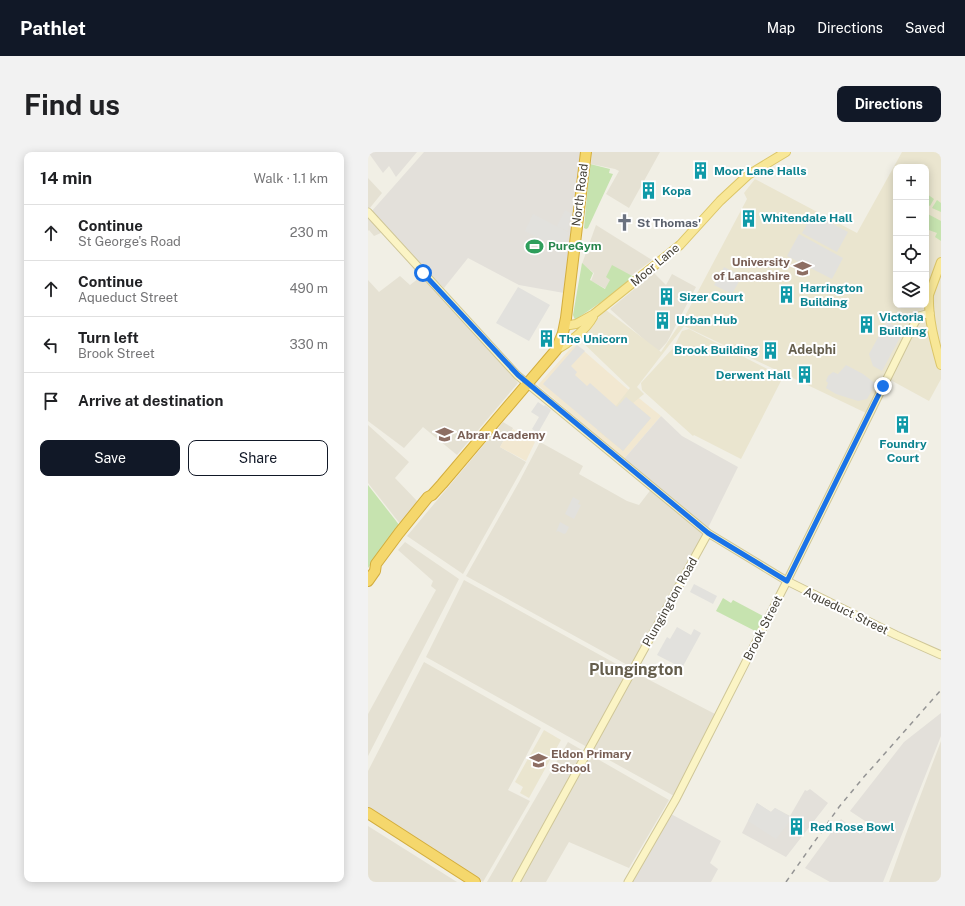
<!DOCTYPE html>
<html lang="en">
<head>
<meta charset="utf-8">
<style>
  body { margin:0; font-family:"Public Sans",sans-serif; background:#f2f2f2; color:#202124 }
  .controls { position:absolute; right:12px; top:12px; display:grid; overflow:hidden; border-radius:8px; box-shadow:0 2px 10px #0003 }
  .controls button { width:36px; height:36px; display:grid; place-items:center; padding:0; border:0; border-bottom:1px solid #e0e0e0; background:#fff; color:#202124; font:20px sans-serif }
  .stop { position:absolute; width:12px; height:12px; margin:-9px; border:3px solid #1a73e8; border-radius:50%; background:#fff }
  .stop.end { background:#1a73e8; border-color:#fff; box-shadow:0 1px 4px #0008 }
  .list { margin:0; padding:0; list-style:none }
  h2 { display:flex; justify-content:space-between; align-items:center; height:52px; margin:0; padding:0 16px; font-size:17px }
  h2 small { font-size:13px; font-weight:400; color:#757577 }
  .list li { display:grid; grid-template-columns:26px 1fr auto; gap:12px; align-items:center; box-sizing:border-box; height:56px; padding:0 16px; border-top:1px solid #e0e0e0 }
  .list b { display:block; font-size:15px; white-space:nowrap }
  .list p { margin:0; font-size:13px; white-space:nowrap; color:#757577 }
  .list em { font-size:13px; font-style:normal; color:#757577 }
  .actions { display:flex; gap:8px; padding:12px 16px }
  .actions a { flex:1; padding:9px 0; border:1px solid #111827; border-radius:8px; text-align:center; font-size:14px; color:#111827 }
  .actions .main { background:#111827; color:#fff }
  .icon { flex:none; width:22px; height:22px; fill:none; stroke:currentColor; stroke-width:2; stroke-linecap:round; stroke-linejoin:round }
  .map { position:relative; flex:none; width:573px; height:730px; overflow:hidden; border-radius:8px }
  header { display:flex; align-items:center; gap:24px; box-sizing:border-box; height:56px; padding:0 20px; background:#111827; color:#fff }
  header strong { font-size:19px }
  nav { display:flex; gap:22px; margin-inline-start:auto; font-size:14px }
  .intro { display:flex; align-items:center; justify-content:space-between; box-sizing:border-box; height:96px; padding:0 24px }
  h1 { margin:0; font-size:28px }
  .button { padding:10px 18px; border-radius:8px; background:#111827; color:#fff; font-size:14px; font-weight:700 }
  main { display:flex; gap:24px; padding:0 24px }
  aside { flex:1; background:#fff; border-radius:8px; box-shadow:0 2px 10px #0003 }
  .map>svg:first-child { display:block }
  .residential { fill:#e5e1d3 }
  .commercial { fill:#f2e8d1 }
  .industrial { fill:#e3e0da }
  .education { fill:#eae5cf; fill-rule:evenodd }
  .green { fill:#c6e3af }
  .parking { fill:#e2e1dd }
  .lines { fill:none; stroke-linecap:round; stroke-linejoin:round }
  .secondary-casing { stroke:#cfc697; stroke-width:9 }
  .primary-casing { stroke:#dcc668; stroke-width:10 }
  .highway-casing { stroke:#d3ad3d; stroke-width:12 }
  .secondary { stroke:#fbf4c5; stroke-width:7 }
  .primary { stroke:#f8e797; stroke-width:8 }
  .highway { stroke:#f5d76c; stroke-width:10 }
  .rail { stroke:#949494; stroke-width:1.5; stroke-dasharray:5 5; stroke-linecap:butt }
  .route { stroke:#1a73e8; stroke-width:5 }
  .labels { text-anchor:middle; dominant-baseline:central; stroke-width:4; stroke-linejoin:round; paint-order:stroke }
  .culture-label { font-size:12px; font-weight:bold; fill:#0d838f; stroke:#fff; text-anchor:start }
  .street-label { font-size:12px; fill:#433f35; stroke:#fff }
  .worship-label { font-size:12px; font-weight:bold; fill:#5b616d; stroke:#fff; text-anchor:start }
  .leisure-label { font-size:12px; font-weight:bold; fill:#27864d; stroke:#fff; text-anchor:start }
  .education-label { font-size:12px; font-weight:bold; fill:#785e54; stroke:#fff; text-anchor:start }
  .neighbourhood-label { font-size:13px; font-weight:bold; fill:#655e4d; stroke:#fff }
  .district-label { font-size:16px; font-weight:bold; fill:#655e4d; stroke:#fff }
</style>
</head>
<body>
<header>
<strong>Pathlet</strong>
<nav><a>Map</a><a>Directions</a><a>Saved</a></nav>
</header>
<div class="intro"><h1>Find us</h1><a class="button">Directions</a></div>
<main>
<aside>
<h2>14 min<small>Walk · 1.1 km</small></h2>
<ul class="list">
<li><svg class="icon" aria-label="ahead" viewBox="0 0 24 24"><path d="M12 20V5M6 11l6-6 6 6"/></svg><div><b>Continue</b><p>St George's Road</p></div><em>230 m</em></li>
<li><svg class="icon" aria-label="ahead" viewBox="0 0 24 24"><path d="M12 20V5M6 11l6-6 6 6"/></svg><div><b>Continue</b><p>Aqueduct Street</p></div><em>490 m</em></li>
<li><svg class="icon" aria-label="left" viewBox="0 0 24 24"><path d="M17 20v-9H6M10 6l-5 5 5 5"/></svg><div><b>Turn left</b><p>Brook Street</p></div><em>330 m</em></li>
<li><svg class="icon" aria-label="arrive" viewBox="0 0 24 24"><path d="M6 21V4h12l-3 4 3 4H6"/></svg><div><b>Arrive at destination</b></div></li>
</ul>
<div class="actions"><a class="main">Save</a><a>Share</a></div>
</aside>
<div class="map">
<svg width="573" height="730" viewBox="0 0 573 730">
  <rect width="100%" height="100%" fill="#f1efe5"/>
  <path class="residential" d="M224 0H292L261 56 238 42 251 19 247 17 223 12Z
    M0 26 14 41 1 57 0 56Z
    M0 63 15 80 6 84 1 78 0 79Z
    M228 73 284 108 260 126 240 138 223 129 226 121 214 112Z
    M286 121 298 133 304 122 328 135 299 190 290 200 242 157Z
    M55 123 150 231 89 303 55 275 36 296 0 269V128L11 140 32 124 42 133Z
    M135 270 145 276 141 284 139 283 132 295 158 310 95 422 39 384Z
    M0 273 41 310 27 326 50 350 33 373 0 331Z
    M172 290 215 314 211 322 259 349 271 353 284 336 337 380 263 515 98 424 151 330Z
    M37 390 91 427 0 604V562L68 438 63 434 65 429 30 398Z
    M96 428 261 519 219 595 58 505Z
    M56 510 173 576 140 638 162 649 115 730 0 656V619Z
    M266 520 347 562 306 644 223 598Z
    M573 589V730H521L538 682Z
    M200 590 301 648 261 716 201 690 178 730H119Z
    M0 674 89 730H0Z"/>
  <path class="commercial" d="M209 193 256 234 293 264 256 307 170 233 203 196Z
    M145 277 167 290 158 309 132 295 139 283 141 284Z"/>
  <path class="industrial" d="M0 0H49L28 25 21 14 15 21Z
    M56 0H215L198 133 196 141 151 133 100 106 76 136 3 60Z
    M293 264 314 284 370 315 339 378 256 307Z
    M573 561V584L515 730H462L437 716 473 667 492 682 500 671 482 659 536 590Z
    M442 637 460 651 418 705 374 681 389 651 403 660 407 656 422 664 437 638 439 639Z
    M303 662 353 689 342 711 350 717 343 730H264Z"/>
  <path class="education" d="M534 0H573V227L561 249 517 225 498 261 316 174 269 235 276 242 265 251 283 266 255 299 229 278 262 236 210 186 238 158 293 200 317 164 379 47 376 41 387 27 489 81ZM528 15H558V153H528Z
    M321 177 411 223 413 229 373 307 326 283 325 284 274 238 273 231 306 195 314 179Z
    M176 578 193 588 161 646 152 641 155 635 147 630Z"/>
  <path class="green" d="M222 12 242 17 241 21 245 22 220 76 218 77 216 76Z
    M559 42 566 47 562 54 558 52Z
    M569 48 573 51V60L564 56Z
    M558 61 573 69V89L567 85 569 81 558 77Z
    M214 111 225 121 222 128 237 137 242 128 238 125 244 113 268 126 207 168 205 163Z
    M0 333 32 374 0 416Z
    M355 446 363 451 365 448 399 466 391 481 348 459Z"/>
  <path class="parking" d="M197 58 204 62 203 68 201 69 200 79 189 74Z
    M165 62 200 80 199 89 193 97 157 79Z
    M450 64 480 80 469 100 434 81 443 65 448 67Z
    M431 82 475 106 464 127 419 104Z
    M356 115 374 124 364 142 346 133Z
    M150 135 182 153 161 189 128 171Z
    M519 169 535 180 514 219 505 214 501 202Z
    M209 193 217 199 203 214 209 220 207 223 219 234 222 231 249 255 258 245 283 266 255 299 175 232Z
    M478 213 495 222 508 232 499 247 490 249 468 242 458 236 460 231 458 229 460 224 465 220 470 222Z
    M170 250 176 254 177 253 183 258 170 281 164 277 171 265 163 260Z
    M205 345 212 349 210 352 213 353 206 367 197 362Z
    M192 370 201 375 198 381 196 382 190 379 188 380Z
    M326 432 349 444 345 452 322 440Z
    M309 475 323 483 326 477 333 481 314 516 289 503 299 485 302 487Z
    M389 651 403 660 407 656 424 666 408 687 380 669Z"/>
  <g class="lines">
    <defs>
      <path id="secondary" d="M0 60 149 223 340 381 419 429 528 483 573 503
        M148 730 340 381
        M260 730 308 647 419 429 546 172 551 164 562 161"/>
      <path id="primary" d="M573 110 561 143C560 167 567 191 573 213
        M196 174 208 172 226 162 312 93 352 49 380 23 418 0
        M188 198C201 191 218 178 225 165"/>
      <path id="highway" d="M0 429 7 419 8 412 31 381 60 345 64 343 74 332 188 198 195 181 198 166 218 0
        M0 661 107 730"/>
    </defs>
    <use href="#secondary" class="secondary-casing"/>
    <use href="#primary" class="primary-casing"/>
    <use href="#highway" class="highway-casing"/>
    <use href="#secondary" class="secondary"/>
    <use href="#primary" class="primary"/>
    <use href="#highway" class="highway"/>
    <path class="rail" d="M418 730 471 655 495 626 573 538"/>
  </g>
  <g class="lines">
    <path class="route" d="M55 121 150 223 340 381 419 429 515 234"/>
  </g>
  <defs>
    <symbol id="building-bare" viewBox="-9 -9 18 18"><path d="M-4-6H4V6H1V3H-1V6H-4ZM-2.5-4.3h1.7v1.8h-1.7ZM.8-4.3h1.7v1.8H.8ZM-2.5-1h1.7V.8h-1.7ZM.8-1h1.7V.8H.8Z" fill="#0f9aa8" stroke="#fff" stroke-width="2.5" paint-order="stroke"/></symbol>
    <symbol id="church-bare" viewBox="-9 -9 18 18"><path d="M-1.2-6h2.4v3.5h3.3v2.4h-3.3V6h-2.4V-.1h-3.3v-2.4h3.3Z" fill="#6b7280" stroke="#fff" stroke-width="2.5" paint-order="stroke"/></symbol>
    <symbol id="stadium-bare" viewBox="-9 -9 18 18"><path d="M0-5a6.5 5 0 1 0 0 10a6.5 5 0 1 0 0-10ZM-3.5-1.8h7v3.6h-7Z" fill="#2e9e5b" stroke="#fff" stroke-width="2.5" paint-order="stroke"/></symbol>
    <symbol id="university-bare" viewBox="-9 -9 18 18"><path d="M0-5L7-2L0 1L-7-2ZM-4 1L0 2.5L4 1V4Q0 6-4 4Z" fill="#8d6e63" stroke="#fff" stroke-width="2.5" paint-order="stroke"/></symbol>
    <symbol id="school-bare" viewBox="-9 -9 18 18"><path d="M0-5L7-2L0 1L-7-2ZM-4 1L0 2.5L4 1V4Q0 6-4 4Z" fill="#8d6e63" stroke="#fff" stroke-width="2.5" paint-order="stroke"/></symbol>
  </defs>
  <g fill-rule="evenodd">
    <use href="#building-bare" x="320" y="6" width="25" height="25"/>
    <use href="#building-bare" x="268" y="26" width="25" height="25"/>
    <use href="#building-bare" x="368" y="54" width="25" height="25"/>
    <use href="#church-bare" x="244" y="58" width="25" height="25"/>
    <use href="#stadium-bare" x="154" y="82" width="25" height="25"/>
    <use href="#university-bare" x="422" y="104" width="25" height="25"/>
    <use href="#building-bare" x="406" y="130" width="25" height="25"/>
    <use href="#building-bare" x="286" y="132" width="25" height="25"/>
    <use href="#building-bare" x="282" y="156" width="25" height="25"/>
    <use href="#building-bare" x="486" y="160" width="25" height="25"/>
    <use href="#building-bare" x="166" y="174" width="25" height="25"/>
    <use href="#building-bare" x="390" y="186" width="25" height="25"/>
    <use href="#building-bare" x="424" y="210" width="25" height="25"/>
    <use href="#building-bare" x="522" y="260" width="25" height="25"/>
    <use href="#school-bare" x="64" y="270" width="25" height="25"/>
    <use href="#school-bare" x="158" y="596" width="25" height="25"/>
    <use href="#building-bare" x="416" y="662" width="25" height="25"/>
  </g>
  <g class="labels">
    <g class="culture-label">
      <text x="346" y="19">Moor Lane Halls</text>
      <text x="294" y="39">Kopa</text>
      <text x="393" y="66">Whitendale Hall</text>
      <text x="432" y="136">Harrington<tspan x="432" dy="14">Building</tspan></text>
      <text x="311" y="145">Sizer Court</text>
      <text x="511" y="165">Victoria<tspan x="511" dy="14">Building</tspan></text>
      <text x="308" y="168">Urban Hub</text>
      <text x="191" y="187">The Unicorn</text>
      <text x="390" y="198" text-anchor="end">Brook Building</text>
      <text x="423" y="223" text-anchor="end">Derwent Hall</text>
      <text x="535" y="292" text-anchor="middle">Foundry<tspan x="535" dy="14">Court</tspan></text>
      <text x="442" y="675">Red Rose Bowl</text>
    </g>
    <g class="street-label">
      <text transform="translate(212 43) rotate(-83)">North Road</text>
      <text transform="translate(287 113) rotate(-40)">Moor Lane</text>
      <text transform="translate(302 450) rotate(-61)">Plungington Road</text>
      <text transform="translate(478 459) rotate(26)">Aqueduct Street</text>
      <text transform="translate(395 476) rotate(-63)">Brook Street</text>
    </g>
    <g class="worship-label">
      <text x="269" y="71">St Thomas'</text>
    </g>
    <g class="leisure-label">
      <text x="180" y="94">PureGym</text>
    </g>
    <g class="education-label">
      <text x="422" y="110" text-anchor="end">University<tspan x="422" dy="14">of Lancashire</tspan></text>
      <text x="89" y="283">Abrar Academy</text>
      <text x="183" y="602">Eldon Primary<tspan x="183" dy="14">School</tspan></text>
    </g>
    <g class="neighbourhood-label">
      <text x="444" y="197">Adelphi</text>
    </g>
    <g class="district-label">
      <text x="268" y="517">Plungington</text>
    </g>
  </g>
</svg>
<div class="controls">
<button>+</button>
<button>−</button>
<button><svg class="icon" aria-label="locate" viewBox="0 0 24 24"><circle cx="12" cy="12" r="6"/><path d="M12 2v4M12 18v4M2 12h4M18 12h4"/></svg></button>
<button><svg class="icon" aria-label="layers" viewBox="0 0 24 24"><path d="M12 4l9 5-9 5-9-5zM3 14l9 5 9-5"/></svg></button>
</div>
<div class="stop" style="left:55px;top:121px"></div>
<div class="stop end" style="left:515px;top:234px"></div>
</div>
</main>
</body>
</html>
